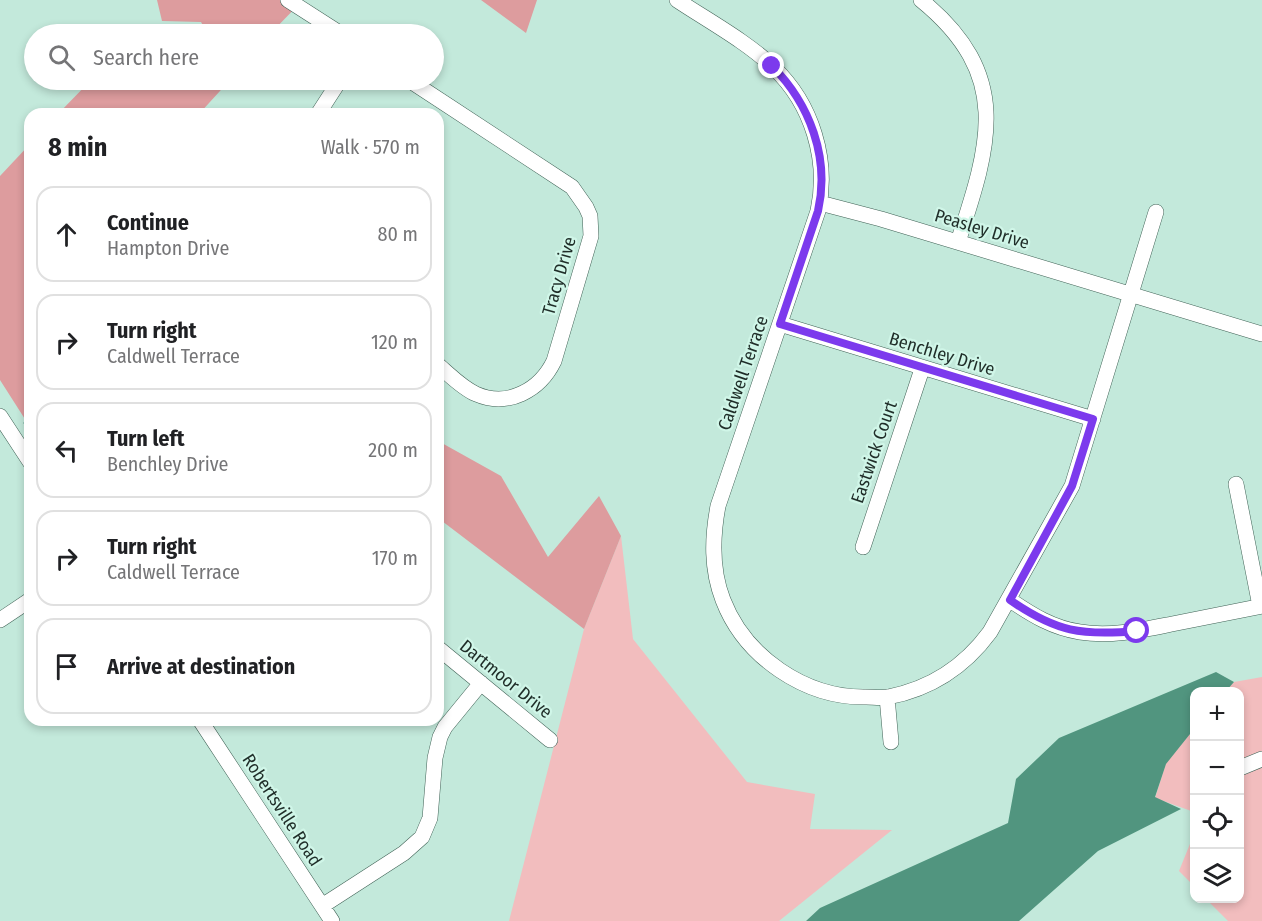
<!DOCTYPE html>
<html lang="en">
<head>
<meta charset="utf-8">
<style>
  body { margin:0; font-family:"Fira Sans Condensed",sans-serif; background:#f6f6f6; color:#202124 }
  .controls { position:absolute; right:18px; bottom:18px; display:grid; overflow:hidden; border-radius:12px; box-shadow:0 3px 9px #0003 }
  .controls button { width:54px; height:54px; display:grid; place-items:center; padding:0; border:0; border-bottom:2px solid #e0e0e0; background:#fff; color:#202124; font:30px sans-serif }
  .stop { position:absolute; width:18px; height:18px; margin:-14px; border:4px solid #7c3aed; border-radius:50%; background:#fff }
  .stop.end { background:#7c3aed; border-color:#fff; box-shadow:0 2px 6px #0008 }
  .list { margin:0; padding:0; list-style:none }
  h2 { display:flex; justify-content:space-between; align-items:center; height:78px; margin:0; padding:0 24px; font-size:26px }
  h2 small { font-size:20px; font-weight:400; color:#757577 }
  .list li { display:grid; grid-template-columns:39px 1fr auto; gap:18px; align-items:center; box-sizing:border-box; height:96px; margin:0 12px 12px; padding:0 12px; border:2px solid #e0e0e0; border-radius:18px }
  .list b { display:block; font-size:22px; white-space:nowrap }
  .list p { margin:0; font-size:20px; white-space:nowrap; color:#757577 }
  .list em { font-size:20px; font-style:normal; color:#757577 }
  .icon { flex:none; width:33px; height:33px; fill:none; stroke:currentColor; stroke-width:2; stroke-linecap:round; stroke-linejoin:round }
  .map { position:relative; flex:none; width:1262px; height:921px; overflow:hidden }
  .search { position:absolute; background:#fff; box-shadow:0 3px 9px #0003; left:24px; top:24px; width:420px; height:66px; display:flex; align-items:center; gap:15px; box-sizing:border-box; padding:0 21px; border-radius:33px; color:#757577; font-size:22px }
  .panel { position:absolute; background:#fff; box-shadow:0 3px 9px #0003; left:24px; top:108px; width:420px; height:618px; border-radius:18px }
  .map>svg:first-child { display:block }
  .green { fill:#f2bdbe }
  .forest { fill:#dd9c9e }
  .water { fill:#51957f }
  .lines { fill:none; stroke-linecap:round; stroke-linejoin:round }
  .stream { stroke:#51957f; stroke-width:3 }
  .minor-casing { stroke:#406256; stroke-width:16 }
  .minor { stroke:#fff; stroke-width:15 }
  .route { stroke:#7c3aed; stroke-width:8 }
  .labels { text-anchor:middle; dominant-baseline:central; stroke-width:4.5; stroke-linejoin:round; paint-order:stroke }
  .street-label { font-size:18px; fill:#1f2d28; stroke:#d0f6e8 }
</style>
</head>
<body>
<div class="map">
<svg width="1262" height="921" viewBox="0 0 1262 921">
  <rect width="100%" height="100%" fill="#c3e9db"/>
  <path class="green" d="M621 536 633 639 747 782 815 794 810 829 892 830 779 921H509L584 629Z
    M1262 677V921H1228L1206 899 1240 898V692L1226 691 1234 682Z
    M1194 729V812L1155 798 1166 763Z
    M1194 834V886L1179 871Z"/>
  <path class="forest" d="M157 0H303L270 34H208L201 22 162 21Z
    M481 0H537L526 33Z
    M91 80H230L199 114H58Z
    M30 144V427L0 380V176Z
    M440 442 501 476 548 557 599 496 621 536 584 629 438 518V444Z"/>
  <path class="water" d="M1216 672 1234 682 1226 691 1194 692V729L1166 764 1155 797 1181 809 1098 851 1019 921H806L820 908 1008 823 1016 779 1059 738Z"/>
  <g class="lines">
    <path class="stream" d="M25 423 30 418"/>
    <defs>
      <path id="minor" d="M288 0 341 34
        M677 0C707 20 749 43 774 68 812 104 829 160 818 211L718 506C712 538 711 569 723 600 745 657 805 698 866 697 873 697 881 698 888 697 930 689 965 666 990 632L1072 486 1156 212
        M921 0C1013 75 990 144 958 242
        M409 80 572 187 586 207 590 216 591 236 554 361C540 390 508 408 476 394 462 388 450 375 438 365
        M318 114 340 80
        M820 203 881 219 1262 334
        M780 324 1093 419
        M0 416 30 462
        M1236 484 1260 606
        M863 547 922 369
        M1010 600C1032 615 1053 628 1080 632 1111 637 1142 630 1172 624 1202 618 1232 612 1262 606
        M0 620 30 600
        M438 648 550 740
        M887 697 891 742
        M200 720 332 921
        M1240 768 1262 759
        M322 906 404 853 422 837 430 818 435 758 440 737 445 727 481 683"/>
    </defs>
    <use href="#minor" class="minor-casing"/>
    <use href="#minor" class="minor"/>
  </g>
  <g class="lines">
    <path class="route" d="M772 66C810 104 830 158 818 211L780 324 1093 419 1072 486 1010 600C1056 632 1082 636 1137 631"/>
  </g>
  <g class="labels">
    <g class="street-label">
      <text transform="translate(982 229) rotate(17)">Peasley Drive</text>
      <text transform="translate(559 276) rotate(-74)">Tracy Drive</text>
      <text transform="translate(942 354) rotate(17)">Benchley Drive</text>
      <text transform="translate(743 373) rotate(-71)">Caldwell Terrace</text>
      <text transform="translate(874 452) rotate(-71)">Eastwick Court</text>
      <text transform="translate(506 679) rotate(39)">Dartmoor Drive</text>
      <text transform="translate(282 810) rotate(57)">Robertsville Road</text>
    </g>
  </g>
</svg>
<div class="controls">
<button>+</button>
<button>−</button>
<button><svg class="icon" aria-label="locate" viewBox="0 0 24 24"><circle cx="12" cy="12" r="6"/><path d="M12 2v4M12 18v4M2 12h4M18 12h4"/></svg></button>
<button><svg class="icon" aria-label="layers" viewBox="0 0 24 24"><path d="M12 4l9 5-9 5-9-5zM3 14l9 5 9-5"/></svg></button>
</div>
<div class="stop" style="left:1137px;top:631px"></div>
<div class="stop end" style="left:772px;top:66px"></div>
<div class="search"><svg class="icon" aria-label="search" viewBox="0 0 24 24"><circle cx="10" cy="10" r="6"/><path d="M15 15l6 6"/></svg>Search here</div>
<section class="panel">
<h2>8 min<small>Walk · 570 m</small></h2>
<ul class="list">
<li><svg class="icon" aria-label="ahead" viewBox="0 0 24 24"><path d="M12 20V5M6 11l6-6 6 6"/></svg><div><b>Continue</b><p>Hampton Drive</p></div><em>80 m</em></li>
<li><svg class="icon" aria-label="right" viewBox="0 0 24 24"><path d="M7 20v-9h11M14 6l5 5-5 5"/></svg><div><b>Turn right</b><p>Caldwell Terrace</p></div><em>120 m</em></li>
<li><svg class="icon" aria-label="left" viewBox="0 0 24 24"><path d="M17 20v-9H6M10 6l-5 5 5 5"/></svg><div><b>Turn left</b><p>Benchley Drive</p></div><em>200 m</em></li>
<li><svg class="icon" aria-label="right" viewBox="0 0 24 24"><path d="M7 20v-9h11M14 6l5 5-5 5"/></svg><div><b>Turn right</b><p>Caldwell Terrace</p></div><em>170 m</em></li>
<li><svg class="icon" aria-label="arrive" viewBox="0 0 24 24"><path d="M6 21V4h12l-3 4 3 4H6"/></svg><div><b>Arrive at destination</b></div></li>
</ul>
</section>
</div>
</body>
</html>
